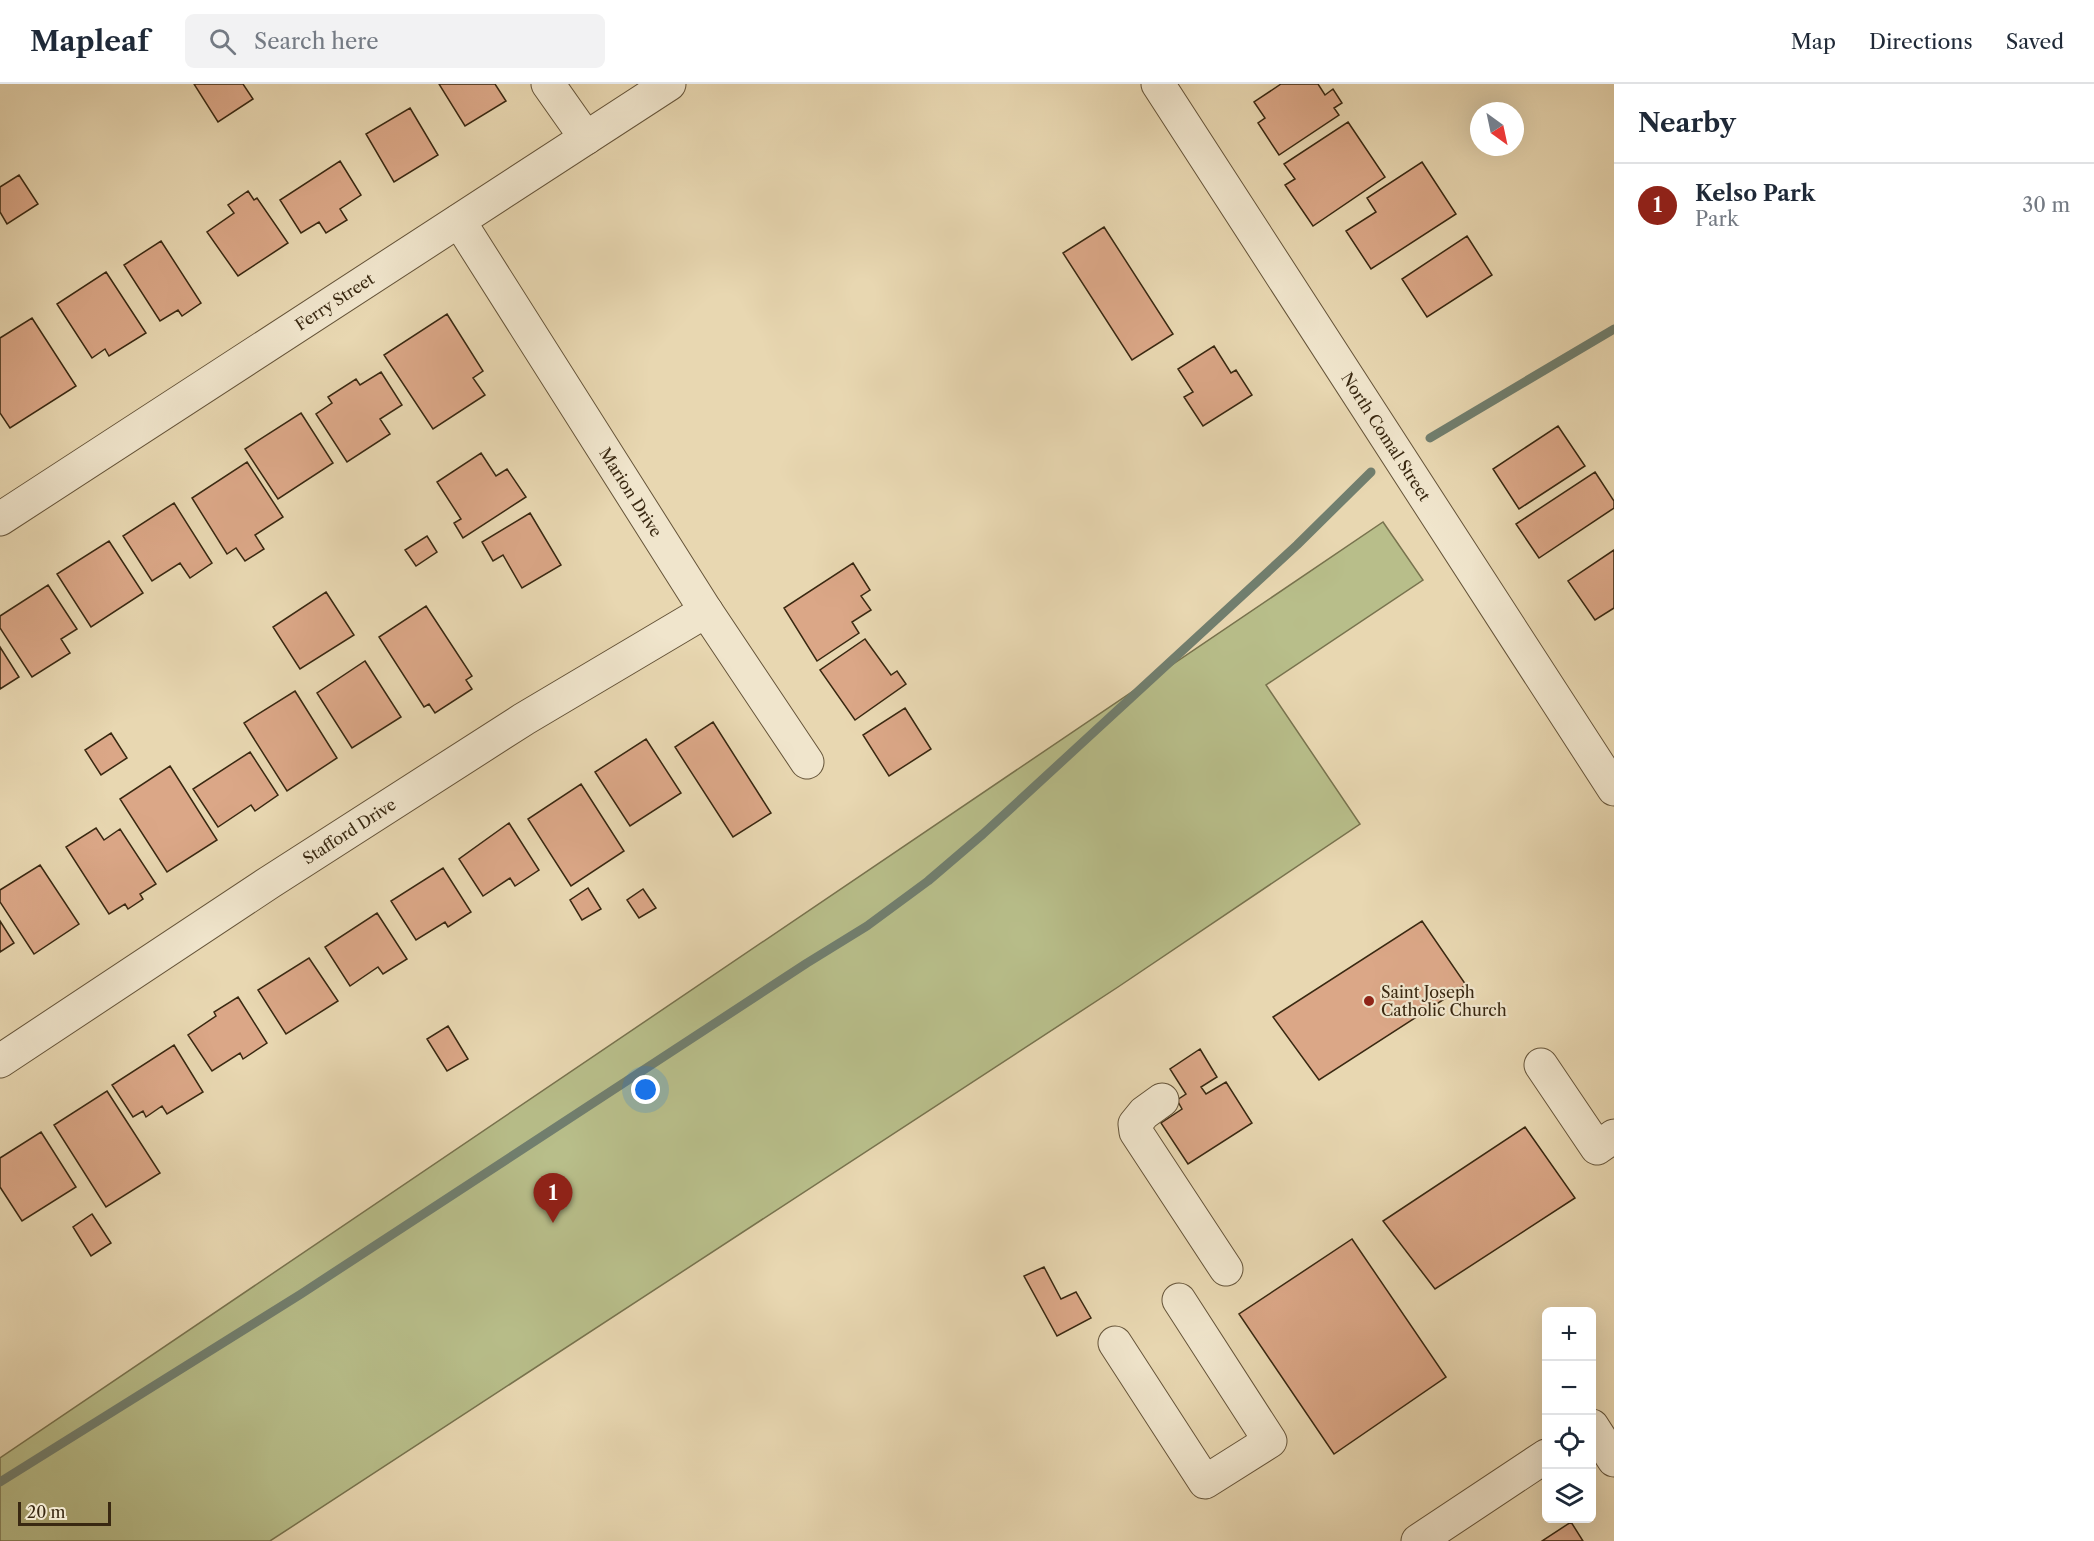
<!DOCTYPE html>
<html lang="en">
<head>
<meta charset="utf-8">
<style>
  body { margin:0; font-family:"Libre Caslon Text",serif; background:#f2f2f3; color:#1f2937 }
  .controls { position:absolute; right:18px; bottom:18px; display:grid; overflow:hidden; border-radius:9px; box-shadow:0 6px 24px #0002 }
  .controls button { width:54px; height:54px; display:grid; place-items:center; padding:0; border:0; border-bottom:2px solid #e0e1e3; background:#fff; color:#1f2937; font:30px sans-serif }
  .compass { position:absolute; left:1470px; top:18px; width:54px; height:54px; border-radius:50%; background:#fff; box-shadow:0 6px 24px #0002; rotate:147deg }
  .scale { position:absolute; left:18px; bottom:15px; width:93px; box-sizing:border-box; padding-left:6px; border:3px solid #392811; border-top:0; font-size:16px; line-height:21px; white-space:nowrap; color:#392811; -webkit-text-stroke:4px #f0e5cc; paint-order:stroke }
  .you { position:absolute; left:646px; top:1006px; width:21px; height:21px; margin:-15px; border:4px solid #fff; border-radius:50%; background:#1a73e8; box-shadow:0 0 0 9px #1a73e833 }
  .badge { display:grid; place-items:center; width:39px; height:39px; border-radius:50%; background:#8f2418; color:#fff; font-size:20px; font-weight:700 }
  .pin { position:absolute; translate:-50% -50px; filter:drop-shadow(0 2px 3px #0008) }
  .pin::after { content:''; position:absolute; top:32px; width:21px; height:18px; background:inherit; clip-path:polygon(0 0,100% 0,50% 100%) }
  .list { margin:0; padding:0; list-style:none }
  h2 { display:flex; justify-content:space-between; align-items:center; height:78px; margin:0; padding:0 24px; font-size:26px }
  h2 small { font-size:20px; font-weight:400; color:#747a83 }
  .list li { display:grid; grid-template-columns:39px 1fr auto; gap:18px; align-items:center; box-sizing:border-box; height:84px; padding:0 24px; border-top:2px solid #e0e1e3 }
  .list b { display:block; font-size:22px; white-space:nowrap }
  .list p { margin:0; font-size:20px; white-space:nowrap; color:#747a83 }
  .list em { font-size:20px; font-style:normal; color:#747a83 }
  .icon { flex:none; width:33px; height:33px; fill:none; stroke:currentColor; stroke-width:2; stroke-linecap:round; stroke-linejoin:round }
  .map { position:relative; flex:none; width:1614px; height:1457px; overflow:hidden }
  header { display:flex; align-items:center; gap:36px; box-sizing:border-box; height:84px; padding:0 30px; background:#fff; border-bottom:2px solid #e0e1e3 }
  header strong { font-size:28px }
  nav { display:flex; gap:33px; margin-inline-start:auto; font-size:21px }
  .search { width:420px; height:54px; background:#f2f2f3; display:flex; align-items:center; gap:15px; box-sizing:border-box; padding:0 21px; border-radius:9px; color:#747a83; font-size:22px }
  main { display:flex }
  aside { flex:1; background:#fff }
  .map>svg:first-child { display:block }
  .green { fill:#b8be8a; stroke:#78734e; stroke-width:1.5 }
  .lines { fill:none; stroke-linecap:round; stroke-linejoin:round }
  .stream { stroke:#717f6f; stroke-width:9 }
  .building { fill:#dba787; stroke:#392811; stroke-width:1.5 }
  .minor-casing { stroke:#655439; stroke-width:35 }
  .minor { stroke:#f0e5cc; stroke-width:33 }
  .poi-dot { fill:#8f2418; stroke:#f0e5cc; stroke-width:2 }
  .labels { text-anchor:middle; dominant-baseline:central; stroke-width:4.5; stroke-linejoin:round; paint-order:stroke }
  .street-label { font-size:16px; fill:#392811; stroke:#f0e5cc }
  .poi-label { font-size:16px; fill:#392811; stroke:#f0e5cc; text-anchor:start }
</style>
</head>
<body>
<header>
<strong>Mapleaf</strong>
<div class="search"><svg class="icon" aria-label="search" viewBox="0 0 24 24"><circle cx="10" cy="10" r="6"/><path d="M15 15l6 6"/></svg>Search here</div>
<nav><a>Map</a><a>Directions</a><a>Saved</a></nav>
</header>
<main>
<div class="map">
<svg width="1614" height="1457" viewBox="0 0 1614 1457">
  <rect width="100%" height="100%" fill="#e8d7b1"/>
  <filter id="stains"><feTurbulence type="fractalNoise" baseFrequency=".00333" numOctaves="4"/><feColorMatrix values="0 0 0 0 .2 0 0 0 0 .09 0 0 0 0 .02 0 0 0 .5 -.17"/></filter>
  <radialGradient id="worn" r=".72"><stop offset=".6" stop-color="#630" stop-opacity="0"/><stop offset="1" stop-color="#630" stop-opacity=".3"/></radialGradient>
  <path class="green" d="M1383 438 1423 496 1266 601 1360 740 1118 903 270 1457H0V1374Z"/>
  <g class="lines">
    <path class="stream" d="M1430 354 1614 245
      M0 1398 301 1210 807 879 867 842 928 797 983 750 1297 461 1371 388"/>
  </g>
  <path class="building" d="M194 0H243L253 15 218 38Z
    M439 0H495L506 17 465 42Z
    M1281 0H1318L1325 11 1333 5 1342 19 1334 24 1339 31 1279 71 1258 39 1265 34 1254 18Z
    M410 24 438 71 394 98 366 50Z
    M1348 38 1385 93 1313 142 1285 101 1295 95 1284 80Z
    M340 77 361 111 340 125 347 136 326 149 319 138 301 149 280 116Z
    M1422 78 1456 130 1371 185 1346 147 1376 128 1367 114Z
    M19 91 38 120 7 140 0 128V103Z
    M248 107 254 116 257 114 288 159 238 192 207 148 234 129 228 121Z
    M1104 143 1173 250 1132 276 1063 169Z
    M1467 152 1492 191 1427 233 1402 195Z
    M161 157 201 219 182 232 178 226 160 237 124 181Z
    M106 188 146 249 109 272 105 265 92 274 57 220Z
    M447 230 483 287 473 294 485 311 433 345 384 271Z
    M32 234 76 302 10 344 0 329V254Z
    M1214 262 1231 289 1236 286 1252 311 1203 342 1184 313 1193 308 1178 285Z
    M381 288 402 321 380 335 390 350 347 378 316 330 332 319 328 313 356 295 360 301Z
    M301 329 333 379 278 415 245 365Z
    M1558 342 1585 382 1519 425 1493 385Z
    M481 369 496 392 507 385 526 413 463 454 454 439 461 435 437 398Z
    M247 378 283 433 255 451 264 465 245 477 236 464 227 470 192 414Z
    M1595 388 1614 417V424L1539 474 1516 440Z
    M174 419 212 479 190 494 180 479 152 497 123 452Z
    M530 429 561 481 522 504 503 471 493 477 482 458Z
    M427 452 437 468 416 482 405 466Z
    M109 457 143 509 91 543 57 490Z
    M1614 466V524L1595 536 1568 497Z
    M853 479 870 506 861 512 871 526 852 538 859 549 817 577 784 524Z
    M48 501 77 545 61 555 70 569 32 593 0 544V532Z
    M326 508 354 551 300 585 273 543Z
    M426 522 472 592 466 596 472 605 435 629 429 620 424 623 379 553Z
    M865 555 891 591 897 587 906 600 855 636 820 586Z
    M0 563 19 593 0 605Z
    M365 577 401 633 352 664 317 609Z
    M295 607 337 674 287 707 244 639Z
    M905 624 931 665 889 692 863 651Z
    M713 638 771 729 733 753 675 663Z
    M111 649 127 674 101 691 85 666Z
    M646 655 681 709 630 742 595 688Z
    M250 668 278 711 255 727 251 721 218 743 193 705Z
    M170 682 217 756 167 788 120 715Z
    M581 700 624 767 571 802 528 735Z
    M509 739 539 786 515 802 510 794 483 812 459 775Z
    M96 744 104 756 120 745 156 800 140 810 143 815 128 825 125 820 109 830 66 763Z
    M40 781 79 840 34 870 0 818V806Z
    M443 784 471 828 448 843 445 838 416 856 391 817Z
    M588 804 601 825 582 836 570 816Z
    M643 805 656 824 639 834 627 816Z
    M377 829 407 875 383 890 378 883 350 902 325 863Z
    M0 837 14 859 0 868Z
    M1422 837 1466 901 1319 996 1273 933Z
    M309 874 338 917 286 950 258 906Z
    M238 913 267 959 243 975 240 969 212 987 188 951 216 932 214 928Z
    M448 942 468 975 447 987 427 955Z
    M174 961 203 1008 167 1030 162 1022 146 1033 143 1027 133 1033 112 1001Z
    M1200 965 1217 993 1201 1003 1206 1010 1226 998 1252 1039 1188 1080 1161 1039 1182 1025 1177 1016 1186 1010 1170 985Z
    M107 1007 160 1089 106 1123 54 1041Z
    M1525 1043 1575 1114 1435 1205 1383 1137Z
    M41 1048 76 1103 22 1137 0 1103V1074Z
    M92 1130 111 1159 91 1172 73 1143Z
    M1352 1155 1446 1293 1334 1370 1239 1230Z
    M1044 1183 1061 1215 1076 1208 1091 1234 1057 1252 1024 1192Z
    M1571 1438 1583 1457H1542Z"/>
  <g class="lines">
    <defs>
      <g id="minor">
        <path d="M548 0 586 54"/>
        <path id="s1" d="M1158 0 1614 705"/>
        <path id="s2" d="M459 137 706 527 807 678"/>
        <path id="s3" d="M0 435 669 0"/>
        <path id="s4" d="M0 977 270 798 524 635 706 527"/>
        <path d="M1541 981 1597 1064 1614 1052"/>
        <path d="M1162 1016 1144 1029 1135 1040 1136 1048 1226 1185"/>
        <path d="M1115 1259 1205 1398 1270 1357 1179 1216"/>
        <path d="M1592 1342 1614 1376"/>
        <path d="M1418 1457 1546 1372"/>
      </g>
    </defs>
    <use href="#minor" class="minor-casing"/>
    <use href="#minor" class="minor"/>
  </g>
  <circle class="poi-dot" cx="1369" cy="917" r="6"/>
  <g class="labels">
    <g class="street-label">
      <text stroke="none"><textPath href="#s3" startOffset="399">Ferry Street</textPath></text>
      <text stroke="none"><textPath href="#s1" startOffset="420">North Comal Street</textPath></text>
      <text stroke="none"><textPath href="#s2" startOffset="321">Marion Drive</textPath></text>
      <text stroke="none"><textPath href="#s4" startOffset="418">Stafford Drive</textPath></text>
    </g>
    <g class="poi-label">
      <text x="1381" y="908">Saint Joseph<tspan x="1381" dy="18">Catholic Church</tspan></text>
    </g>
  </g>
  <rect width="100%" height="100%" filter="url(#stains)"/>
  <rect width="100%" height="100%" fill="url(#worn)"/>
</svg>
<div class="controls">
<button>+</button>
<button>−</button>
<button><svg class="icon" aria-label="locate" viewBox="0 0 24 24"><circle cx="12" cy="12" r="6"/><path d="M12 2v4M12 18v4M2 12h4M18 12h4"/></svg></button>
<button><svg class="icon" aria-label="layers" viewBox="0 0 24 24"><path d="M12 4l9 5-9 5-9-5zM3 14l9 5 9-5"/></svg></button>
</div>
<svg class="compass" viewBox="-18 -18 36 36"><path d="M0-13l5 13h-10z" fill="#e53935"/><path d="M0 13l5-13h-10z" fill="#747a83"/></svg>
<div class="scale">20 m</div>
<div class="you"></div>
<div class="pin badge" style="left:553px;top:1139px">1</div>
</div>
<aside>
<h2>Nearby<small></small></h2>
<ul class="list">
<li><span class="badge">1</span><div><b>Kelso Park</b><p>Park</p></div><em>30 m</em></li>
</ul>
</aside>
</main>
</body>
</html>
